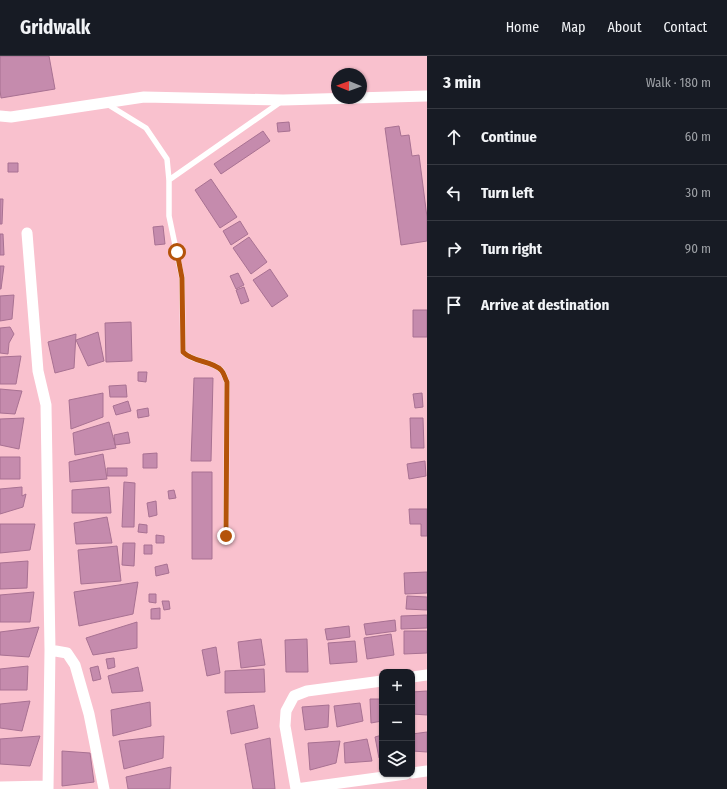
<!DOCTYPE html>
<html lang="en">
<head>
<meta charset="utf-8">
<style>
  body { margin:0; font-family:"Fira Sans Condensed",sans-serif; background:#242831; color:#f1f3f6 }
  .controls { position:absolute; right:12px; bottom:12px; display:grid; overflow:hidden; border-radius:8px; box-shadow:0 1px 3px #0004 }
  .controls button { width:36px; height:36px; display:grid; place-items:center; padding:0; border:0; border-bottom:1px solid #363941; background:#171b24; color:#f1f3f6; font:20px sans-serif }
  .compass { position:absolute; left:331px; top:12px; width:36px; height:36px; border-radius:50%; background:#171b24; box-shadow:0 1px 3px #0004; rotate:271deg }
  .stop { position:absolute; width:12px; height:12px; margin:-9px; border:3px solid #b45309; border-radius:50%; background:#fff }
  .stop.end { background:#b45309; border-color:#fff; box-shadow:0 1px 4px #0008 }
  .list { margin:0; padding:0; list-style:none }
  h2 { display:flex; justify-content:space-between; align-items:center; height:52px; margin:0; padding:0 16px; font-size:17px }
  h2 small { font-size:13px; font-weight:400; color:#9ea1a6 }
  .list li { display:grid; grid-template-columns:26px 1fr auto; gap:12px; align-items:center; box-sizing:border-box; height:56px; padding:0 16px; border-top:1px solid #363941 }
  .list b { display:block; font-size:15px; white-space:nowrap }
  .list em { font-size:13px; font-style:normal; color:#9ea1a6 }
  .icon { flex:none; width:22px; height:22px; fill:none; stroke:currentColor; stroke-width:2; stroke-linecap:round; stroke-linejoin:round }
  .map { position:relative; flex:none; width:427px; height:733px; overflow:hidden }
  header { display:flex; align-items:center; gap:24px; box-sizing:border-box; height:56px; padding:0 20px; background:#171b24; border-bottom:1px solid #363941 }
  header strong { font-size:19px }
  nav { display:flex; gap:22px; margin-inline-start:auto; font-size:14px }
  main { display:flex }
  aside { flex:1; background:#171b24 }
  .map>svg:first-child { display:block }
  .building { fill:#c58bad; stroke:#a87192 }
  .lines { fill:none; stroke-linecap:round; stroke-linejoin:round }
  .lane { stroke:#fff; stroke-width:5.5 }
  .street { stroke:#fff; stroke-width:11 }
  .route { stroke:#b45309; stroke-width:5 }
</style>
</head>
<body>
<header>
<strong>Gridwalk</strong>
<nav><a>Home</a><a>Map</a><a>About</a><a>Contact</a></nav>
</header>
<main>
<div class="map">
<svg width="427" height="733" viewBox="0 0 427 733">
  <rect width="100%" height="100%" fill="#f9c1ce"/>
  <path class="building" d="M0 0H49L55 33 1 42 0 34Z
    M289 66 290 75 278 76 277 67Z
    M399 70 401 80 409 79 412 100 419 99 427 161V185L401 189 385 72Z
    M263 75 270 85 221 118 214 108Z
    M8 107H18V116H8Z
    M211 123 237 161 220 172 195 134Z
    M0 143H3L2 168H0Z
    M240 165 248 178 231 189 223 175Z
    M163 170 165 188 155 189 153 171Z
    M0 178H3L4 199H0Z
    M249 181 267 206 251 218 233 192Z
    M0 210H4L1 233H0Z
    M270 213 288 240 272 251 253 224Z
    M238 217 244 229 236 233 230 220Z
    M244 231 249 245 241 248 236 234Z
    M14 239 12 263 0 265V240Z
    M413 254H427V281H413Z
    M131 266 132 305 106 306 105 267Z
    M10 271 14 278 9 287 8 298 0 297V272Z
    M98 276 104 305 88 310 76 284Z
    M76 278 74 312 55 317 48 286Z
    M21 300 16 328H0V301Z
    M138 316H147L146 326 138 325Z
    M194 322H213L211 405H191Z
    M126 329 127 341H110L109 330Z
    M0 333 22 335 15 358 0 357Z
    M103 337V361L71 373 69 344Z
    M422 337 423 351 415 352 413 338Z
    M128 345 131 355 116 359 113 350Z
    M148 352 149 360 138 362 137 354Z
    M24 362 19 393 0 389V363Z
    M410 362H423L424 392H411Z
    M109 366 116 392 75 399 73 377Z
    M128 376 130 387 115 389 114 379Z
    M157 397V412H143V398Z
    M103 398 107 423 70 426 69 406Z
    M0 401H20V423H0Z
    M425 405 426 420 409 423 407 408Z
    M107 412H127V420H107Z
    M192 416H212V503H192Z
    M124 426 135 427 134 471H122Z
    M22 431V440L26 438 23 451 0 458V433Z
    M109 431 111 457H72V434Z
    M174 434 176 442 169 443 168 435Z
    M156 445 157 459 149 461 147 447Z
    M409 453H427V480H421V468H410Z
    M107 461 112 487 76 488 74 467Z
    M0 468H35L30 494 0 497Z
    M139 468 147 469V477L138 476Z
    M156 479 164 480V487H156Z
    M123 487H135L134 510 122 509Z
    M144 489H152V498H144Z
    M117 490 121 525 81 528 78 494Z
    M28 505 27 532 0 533V507Z
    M167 508 169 517 156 520 155 511Z
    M427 516V537L405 538 404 517Z
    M138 526 133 558 79 570 74 536Z
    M34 536 30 566H0V539Z
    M149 538H156V547L149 546Z
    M407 540 427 541V554L406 553Z
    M162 545H169L170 553 164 554Z
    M160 552V563H151V553Z
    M427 559V572L401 573V560Z
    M395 564 396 575 366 579 364 568Z
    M137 566V592L93 599 86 582Z
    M349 570 350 581 327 584 325 573Z
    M39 571 29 601 0 599V576Z
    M404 575H427V597L404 598Z
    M391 578 394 599 367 603 364 582Z
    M261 583 265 609 241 612 238 586Z
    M307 583 308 616H286L285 584Z
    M355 585 357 606 330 608 328 587Z
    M216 591 220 617 207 620 202 594Z
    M114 602 115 611 108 613 106 603Z
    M28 610 27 634H0V613Z
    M98 610 101 623 93 625 90 612Z
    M138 611 143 635 112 637 108 620Z
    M264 613 265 636 225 637V615Z
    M427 635V659L412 658V636Z
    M370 643H382V665L371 667Z
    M30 645 22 675 0 672V648Z
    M150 646 151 670 113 680 111 654Z
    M360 647 363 665 337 671 334 650Z
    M254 649 258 672 231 678 227 655Z
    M329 649 328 671 305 674 302 651Z
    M427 676V696L412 695V678Z
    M382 679V702H379L375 681Z
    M40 680 30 710 0 708V683Z
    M164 680 163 702 124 713 119 685Z
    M270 682 275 733H253L245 688Z
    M367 683 372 705 345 707 344 687Z
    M340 685 336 707 310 714 308 687Z
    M62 695 90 697 94 726 62 730Z
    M171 711 170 733H128L126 721Z"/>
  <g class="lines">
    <path class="lane" d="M107 48 146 72 167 103 169 124V160L182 222 183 296C194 307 211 304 221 314 224 317 225 322 227 326L226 480
      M169 124 282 45"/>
    <path class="street" d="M0 60 11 61 144 41 283 44 427 40
      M27 177 38 315 46 349 50 594 48 733
      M50 594 67 597 75 609 89 658 104 733
      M412 621 427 619
      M412 717 427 715
      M0 731 48 730
      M296 733 285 670 286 655 294 640 307 635 382 625
      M296 733 406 718"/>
  </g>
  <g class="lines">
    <path class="route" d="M177 196 182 222 183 296C194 307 211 304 221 314 224 317 225 322 227 326L226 480"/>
  </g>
</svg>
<div class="controls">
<button>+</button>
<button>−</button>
<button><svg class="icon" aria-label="layers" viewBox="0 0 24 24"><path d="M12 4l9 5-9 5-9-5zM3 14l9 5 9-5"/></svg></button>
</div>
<svg class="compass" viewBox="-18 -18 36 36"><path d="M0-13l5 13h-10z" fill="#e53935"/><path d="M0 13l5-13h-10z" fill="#9ea1a6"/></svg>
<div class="stop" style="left:177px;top:196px"></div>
<div class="stop end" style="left:226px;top:480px"></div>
</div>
<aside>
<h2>3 min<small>Walk · 180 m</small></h2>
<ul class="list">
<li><svg class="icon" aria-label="ahead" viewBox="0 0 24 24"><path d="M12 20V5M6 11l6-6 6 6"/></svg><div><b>Continue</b></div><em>60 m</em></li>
<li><svg class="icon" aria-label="left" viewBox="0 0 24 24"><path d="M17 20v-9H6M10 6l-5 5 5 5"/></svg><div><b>Turn left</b></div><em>30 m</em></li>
<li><svg class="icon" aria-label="right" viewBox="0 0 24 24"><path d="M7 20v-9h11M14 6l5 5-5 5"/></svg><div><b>Turn right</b></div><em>90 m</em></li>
<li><svg class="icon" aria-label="arrive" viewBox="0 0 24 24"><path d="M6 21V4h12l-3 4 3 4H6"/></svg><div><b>Arrive at destination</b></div></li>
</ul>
</aside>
</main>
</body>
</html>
